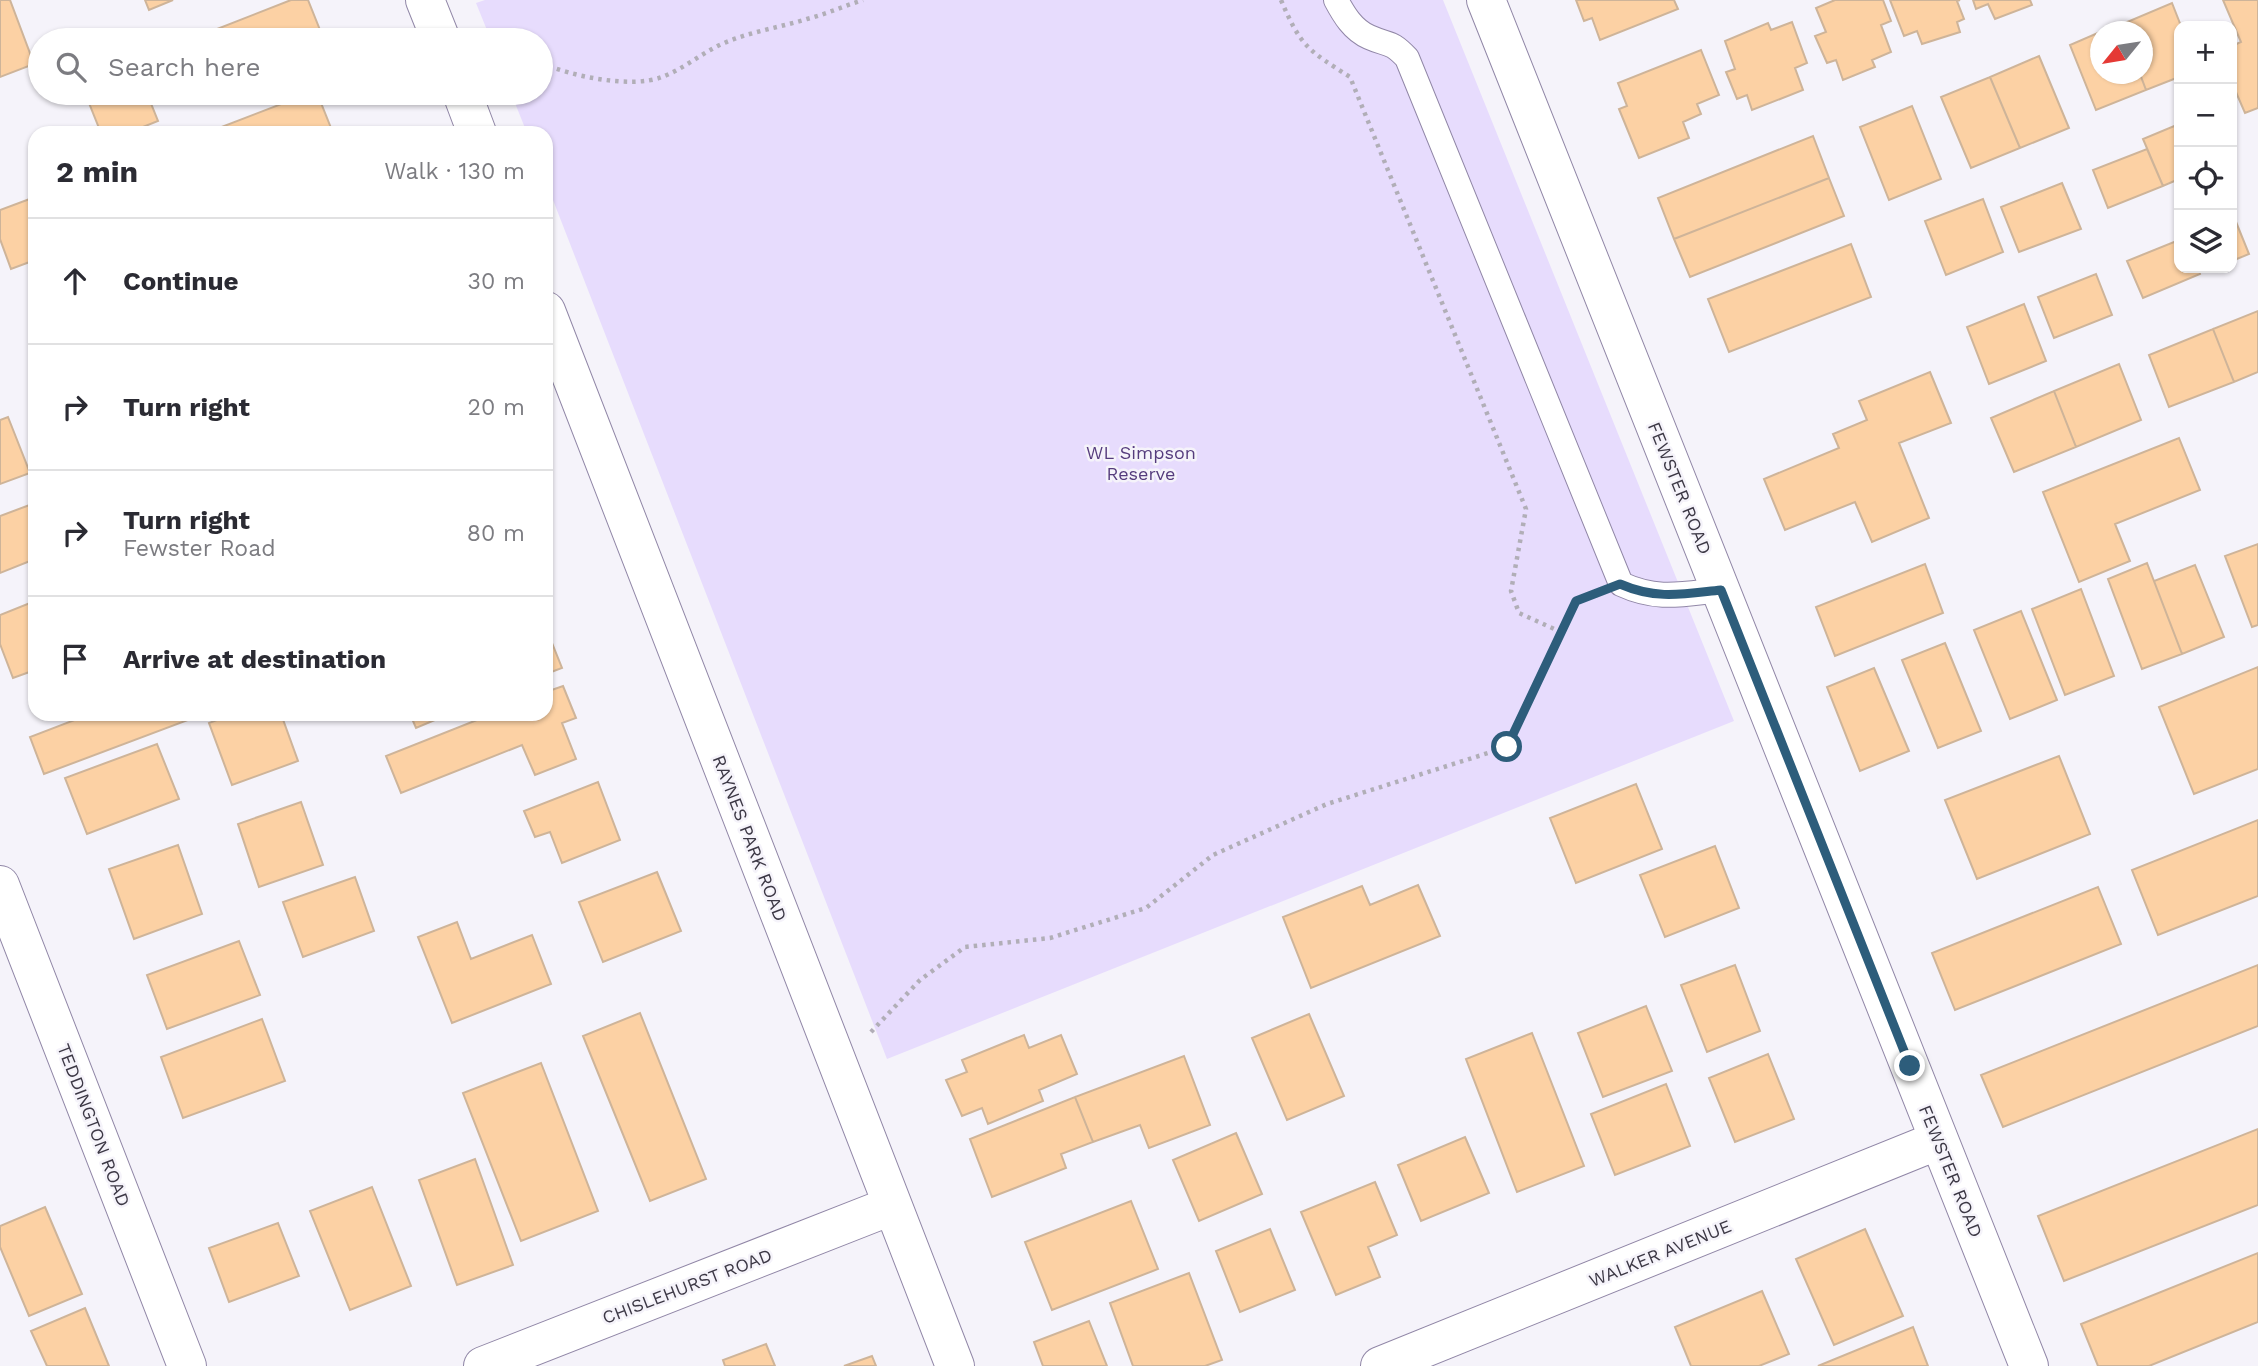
<!DOCTYPE html>
<html lang="en">
<head>
<meta charset="utf-8">
<style>
  body { margin:0; font-family:"Work Sans",sans-serif; background:#f2f2f3; color:#2b2b33 }
  .controls { position:absolute; right:21px; top:21px; display:grid; overflow:hidden; border-radius:14px; box-shadow:0 2px 5px #0004 }
  .controls button { width:63px; height:63px; display:grid; place-items:center; padding:0; border:0; border-bottom:2px solid #e1e1e2; background:#fff; color:#2b2b33; font:35px sans-serif }
  .compass { position:absolute; left:2090px; top:21px; width:63px; height:63px; border-radius:50%; background:#fff; box-shadow:0 2px 5px #0004; rotate:240deg }
  .stop { position:absolute; width:21px; height:21px; margin:-16px; border:5px solid #2d5d7b; border-radius:50%; background:#fff }
  .stop.end { background:#2d5d7b; border-color:#fff; box-shadow:0 2px 7px #0008 }
  .list { margin:0; padding:0; list-style:none }
  h2 { display:flex; justify-content:space-between; align-items:center; height:91px; margin:0; padding:0 28px; font-size:30px }
  h2 small { font-size:23px; font-weight:400; color:#7c7c81 }
  .list li { display:grid; grid-template-columns:46px 1fr auto; gap:21px; align-items:center; box-sizing:border-box; height:126px; padding:0 28px; border-top:2px solid #e1e1e2 }
  .list b { display:block; font-size:26px; white-space:nowrap }
  .list p { margin:0; font-size:23px; white-space:nowrap; color:#7c7c81 }
  .list em { font-size:23px; font-style:normal; color:#7c7c81 }
  .icon { flex:none; width:38px; height:38px; fill:none; stroke:currentColor; stroke-width:2; stroke-linecap:round; stroke-linejoin:round }
  .map { position:relative; flex:none; width:2258px; height:1366px; overflow:hidden }
  .search { position:absolute; background:#fff; box-shadow:0 2px 5px #0004; left:28px; top:28px; width:525px; height:77px; display:flex; align-items:center; gap:18px; box-sizing:border-box; padding:0 24px; border-radius:38px; color:#7c7c81; font-size:26px }
  .panel { position:absolute; background:#fff; box-shadow:0 2px 5px #0004; left:28px; top:126px; width:525px; height:595px; border-radius:21px }
  .map>svg:first-child { display:block }
  .green { fill:#e7dcfd }
  .building { fill:#fcd1a4; stroke:#ceb499; stroke-width:2 }
  .lines { fill:none; stroke-linecap:round; stroke-linejoin:round }
  .service-casing { stroke:#9187a7; stroke-width:26 }
  .minor-casing { stroke:#9187a7; stroke-width:40 }
  .path { stroke:#b1aeb7; stroke-width:4.5; stroke-dasharray:3.5 5; stroke-linecap:butt }
  .service { stroke:#fff; stroke-width:24 }
  .minor { stroke:#fff; stroke-width:38 }
  .route { stroke:#2d5d7b; stroke-width:9 }
  .labels { text-anchor:middle; dominant-baseline:central; stroke-width:5; stroke-linejoin:round; paint-order:stroke }
  .park-label { font-size:18px; fill:#553c7d; stroke:#f5f3fa }
  .street-label { font-size:18px; fill:#3c3845; stroke:#f5f3fa }
</style>
</head>
<body>
<div class="map">
<svg width="2258" height="1366" viewBox="0 0 2258 1366">
  <rect width="100%" height="100%" fill="#f5f3fa"/>
  <path class="green" d="M485 0H1443L1734 721 887 1059 546 182V133H527L511 93H541V40H491L476 3Z"/>
  <path class="building" d="M0 0H10L34 64 0 77Z
    M145 0H173L149 10Z
    M291 0H308L324 40H189Z
    M1576 0H1674L1678 9 1600 40 1592 18 1584 21Z
    M1835 0H1883L1891 21 1881 25 1891 52 1872 60 1875 67 1843 80 1836 60 1827 63 1815 36 1826 32 1816 8Z
    M1890 0H1960L1957 1 1964 19 1957 22 1960 32 1922 44 1917 31 1904 36Z
    M1973 0H2030L2032 5 1995 19 1988 4 1976 9Z
    M2223 0H2258V108L2245 113 2232 83V46L2241 42Z
    M2172 3 2181 26H2179V77L2146 90 2140 74H2142V32H2123L2120 25Z
    M1792 22 1807 63 1795 68 1803 90 1752 110 1747 95 1737 99 1726 72 1735 69 1725 41 1768 23 1771 30Z
    M2100 32V74H2140L2146 90 2096 110 2070 45Z
    M1701 50 1719 95 1697 104 1701 114 1683 122 1689 138 1639 158 1619 109 1627 106 1618 83Z
    M2039 56 2069 128 2020 148 1990 77Z
    M1990 77 2020 148 1971 168 1941 97Z
    M85 93H156L148 96 158 121 128 133H101Z
    M310 93H317L333 133H206Z
    M1912 106 1941 179 1889 200 1860 127Z
    M2179 124V179L2163 186 2143 139Z
    M1813 136 1829 178 1674 239 1658 198Z
    M2147 149 2163 186 2108 208 2093 170Z
    M1829 178 1844 216 1690 277 1674 239Z
    M2062 183 2081 229 2019 252 2001 207Z
    M35 197V260L11 269 0 239V210Z
    M1983 199 2003 252 1946 275 1925 221Z
    M2232 212 2249 254 2232 261Z
    M2179 240V268H2198L2200 274 2143 298 2127 261Z
    M1851 244 1871 297 1729 352 1708 299Z
    M2096 274 2112 315 2054 338 2038 297Z
    M2024 304 2046 361 1989 384 1967 327Z
    M2258 311V372L2234 382 2213 329Z
    M2213 329 2234 382 2169 407 2149 355Z
    M2119 364 2141 420 2076 447 2054 391Z
    M1930 372 1951 423 1899 443 1929 518 1872 542 1855 502 1785 530 1764 479 1839 448 1833 434 1867 420 1859 401Z
    M2054 391 2076 447 2014 472 1991 418Z
    M8 417 30 473 0 484V420Z
    M2179 438 2200 490 2115 524 2130 561 2079 582 2043 492Z
    M35 503V559L0 573V516Z
    M2258 544V625L2252 627 2225 556Z
    M2147 563 2182 654 2142 669 2108 579Z
    M1925 564 1943 613 1835 656 1816 607Z
    M2195 565 2224 637 2182 654 2154 581Z
    M2081 589 2114 676 2065 695 2032 609Z
    M35 601V670L13 678 0 644V615Z
    M2021 611 2057 700 2010 719 1974 630Z
    M546 628 562 668 546 674Z
    M1945 643 1981 731 1938 748 1902 660Z
    M2258 667V769L2194 794 2159 707Z
    M1874 668 1909 751 1860 771 1827 687Z
    M563 686 576 718 562 723 576 759 535 775 522 745 401 793 386 756 492 714H546V692Z
    M79 714H186L188 720 44 774 30 737 80 718Z
    M232 714H281L298 761 232 785 209 723Z
    M410 714H449L416 728Z
    M157 744 179 799 87 834 65 778Z
    M2059 756 2090 834 1977 879 1945 800Z
    M598 782 620 840 562 863 550 832 535 837 524 811Z
    M1636 784 1662 849 1576 883 1550 818Z
    M301 802 323 865 259 887 238 824Z
    M2258 820V896L2158 935 2132 870Z
    M178 845 202 914 134 939 109 869Z
    M1715 846 1739 908 1665 937 1640 875Z
    M657 872 681 931 603 962 579 902Z
    M355 877 374 931 303 957 283 902Z
    M1418 885 1440 936 1311 988 1283 917 1362 886 1370 905Z
    M2098 887 2121 944 1955 1010 1932 953Z
    M457 922 471 959 532 935 551 984 452 1023 418 937Z
    M239 941 260 995 167 1029 147 975Z
    M1735 965 1760 1031 1707 1052 1681 985Z
    M2258 965V1026L2003 1127 1981 1075Z
    M1646 1006 1672 1071 1603 1097 1578 1033Z
    M640 1013 706 1179 650 1201 583 1036Z
    M1309 1014 1344 1096 1287 1120 1252 1038Z
    M262 1019 285 1081 183 1118 161 1057Z
    M1532 1033 1584 1166 1517 1192 1466 1059Z
    M1024 1035 1029 1048 1061 1035 1077 1074 1039 1090 1043 1101 988 1124 982 1108 962 1116 946 1080 967 1072 962 1060Z
    M1768 1054 1794 1119 1735 1142 1709 1078Z
    M1184 1056 1210 1125 1149 1148 1140 1125 1093 1142 1075 1097Z
    M541 1063 598 1211 521 1241 463 1093Z
    M1666 1084 1690 1146 1615 1175 1591 1114Z
    M1075 1097 1093 1142 1061 1154 1066 1168 992 1197 970 1139Z
    M2258 1129V1205L2064 1281 2038 1216Z
    M1236 1133 1262 1194 1199 1221 1173 1160Z
    M1465 1137 1489 1193 1421 1221 1398 1165Z
    M475 1159 513 1265 457 1285 419 1180Z
    M1375 1182 1397 1235 1368 1247 1380 1277 1336 1295 1301 1212Z
    M372 1187 411 1286 350 1310 310 1211Z
    M1131 1201 1158 1269 1052 1310 1025 1242Z
    M45 1207 82 1294 29 1316 0 1247V1226Z
    M278 1223 299 1276 229 1302 209 1248Z
    M1270 1229 1295 1290 1240 1312 1216 1251Z
    M1865 1229 1903 1316 1834 1345 1796 1259Z
    M2258 1253V1322L2149 1366H2098L2081 1324Z
    M1189 1273 1222 1360 1205 1366H1133L1110 1303Z
    M1762 1291 1789 1354 1759 1366H1691L1675 1327Z
    M85 1308 109 1366H47L31 1331Z
    M1089 1321 1107 1366H1043L1034 1342Z
    M1913 1327 1928 1366H1818Z
    M766 1344 775 1366H725L723 1360Z
    M872 1356 876 1366H844Z"/>
  <g class="lines">
    <defs>
      <path id="service" d="M1336 0C1344 15 1353 30 1369 37 1389 46 1390 40 1407 58L1621 584C1658 601 1682 594 1721 590"/>
      <path id="minor" d="M425 0 441 40
        M1486 0 2029 1366
        M462 93 477 133
        M546 311 955 1366
        M0 885 187 1366
        M483 1366 891 1206
        M1380 1366 1939 1140"/>
    </defs>
    <use href="#service" class="service-casing"/>
    <use href="#minor" class="minor-casing"/>
    <path class="path" d="M1281 0C1301 47 1308 50 1350 77L1526 509 1511 591 1519 613 1561 632
      M485 39 488 40
      M541 63C571 76 631 89 662 77 686 68 705 50 729 41 754 31 781 27 807 19 826 14 844 6 863 0
      M871 1032 920 980 965 947 1050 938 1146 908 1213 855 1327 804 1507 747 1576 601 1590 596"/>
    <use href="#service" class="service"/>
    <use href="#minor" class="minor"/>
  </g>
  <g class="lines">
    <path class="route" d="M1507 747 1576 601 1620 584C1657 600 1683 594 1721 590L1910 1066"/>
  </g>
  <g class="labels">
    <g class="park-label">
      <text x="1141" y="452">WL Simpson<tspan x="1141" dy="21">Reserve</tspan></text>
    </g>
    <g class="street-label">
      <text transform="translate(1680 488) rotate(68)">FEWSTER ROAD</text>
      <text transform="translate(750 838) rotate(69)">RAYNES PARK ROAD</text>
      <text transform="translate(94 1125) rotate(69)">TEDDINGTON ROAD</text>
      <text transform="translate(1951 1171) rotate(68)">FEWSTER ROAD</text>
      <text transform="translate(1660 1253) rotate(-22)">WALKER AVENUE</text>
      <text transform="translate(687 1286) rotate(-21)">CHISLEHURST ROAD</text>
    </g>
  </g>
</svg>
<div class="controls">
<button>+</button>
<button>−</button>
<button><svg class="icon" aria-label="locate" viewBox="0 0 24 24"><circle cx="12" cy="12" r="6"/><path d="M12 2v4M12 18v4M2 12h4M18 12h4"/></svg></button>
<button><svg class="icon" aria-label="layers" viewBox="0 0 24 24"><path d="M12 4l9 5-9 5-9-5zM3 14l9 5 9-5"/></svg></button>
</div>
<svg class="compass" viewBox="-18 -18 36 36"><path d="M0-13l5 13h-10z" fill="#e53935"/><path d="M0 13l5-13h-10z" fill="#7c7c81"/></svg>
<div class="stop" style="left:1507px;top:747px"></div>
<div class="stop end" style="left:1910px;top:1066px"></div>
<div class="search"><svg class="icon" aria-label="search" viewBox="0 0 24 24"><circle cx="10" cy="10" r="6"/><path d="M15 15l6 6"/></svg>Search here</div>
<section class="panel">
<h2>2 min<small>Walk · 130 m</small></h2>
<ul class="list">
<li><svg class="icon" aria-label="ahead" viewBox="0 0 24 24"><path d="M12 20V5M6 11l6-6 6 6"/></svg><div><b>Continue</b></div><em>30 m</em></li>
<li><svg class="icon" aria-label="right" viewBox="0 0 24 24"><path d="M7 20v-9h11M14 6l5 5-5 5"/></svg><div><b>Turn right</b></div><em>20 m</em></li>
<li><svg class="icon" aria-label="right" viewBox="0 0 24 24"><path d="M7 20v-9h11M14 6l5 5-5 5"/></svg><div><b>Turn right</b><p>Fewster Road</p></div><em>80 m</em></li>
<li><svg class="icon" aria-label="arrive" viewBox="0 0 24 24"><path d="M6 21V4h12l-3 4 3 4H6"/></svg><div><b>Arrive at destination</b></div></li>
</ul>
</section>
</div>
</body>
</html>
